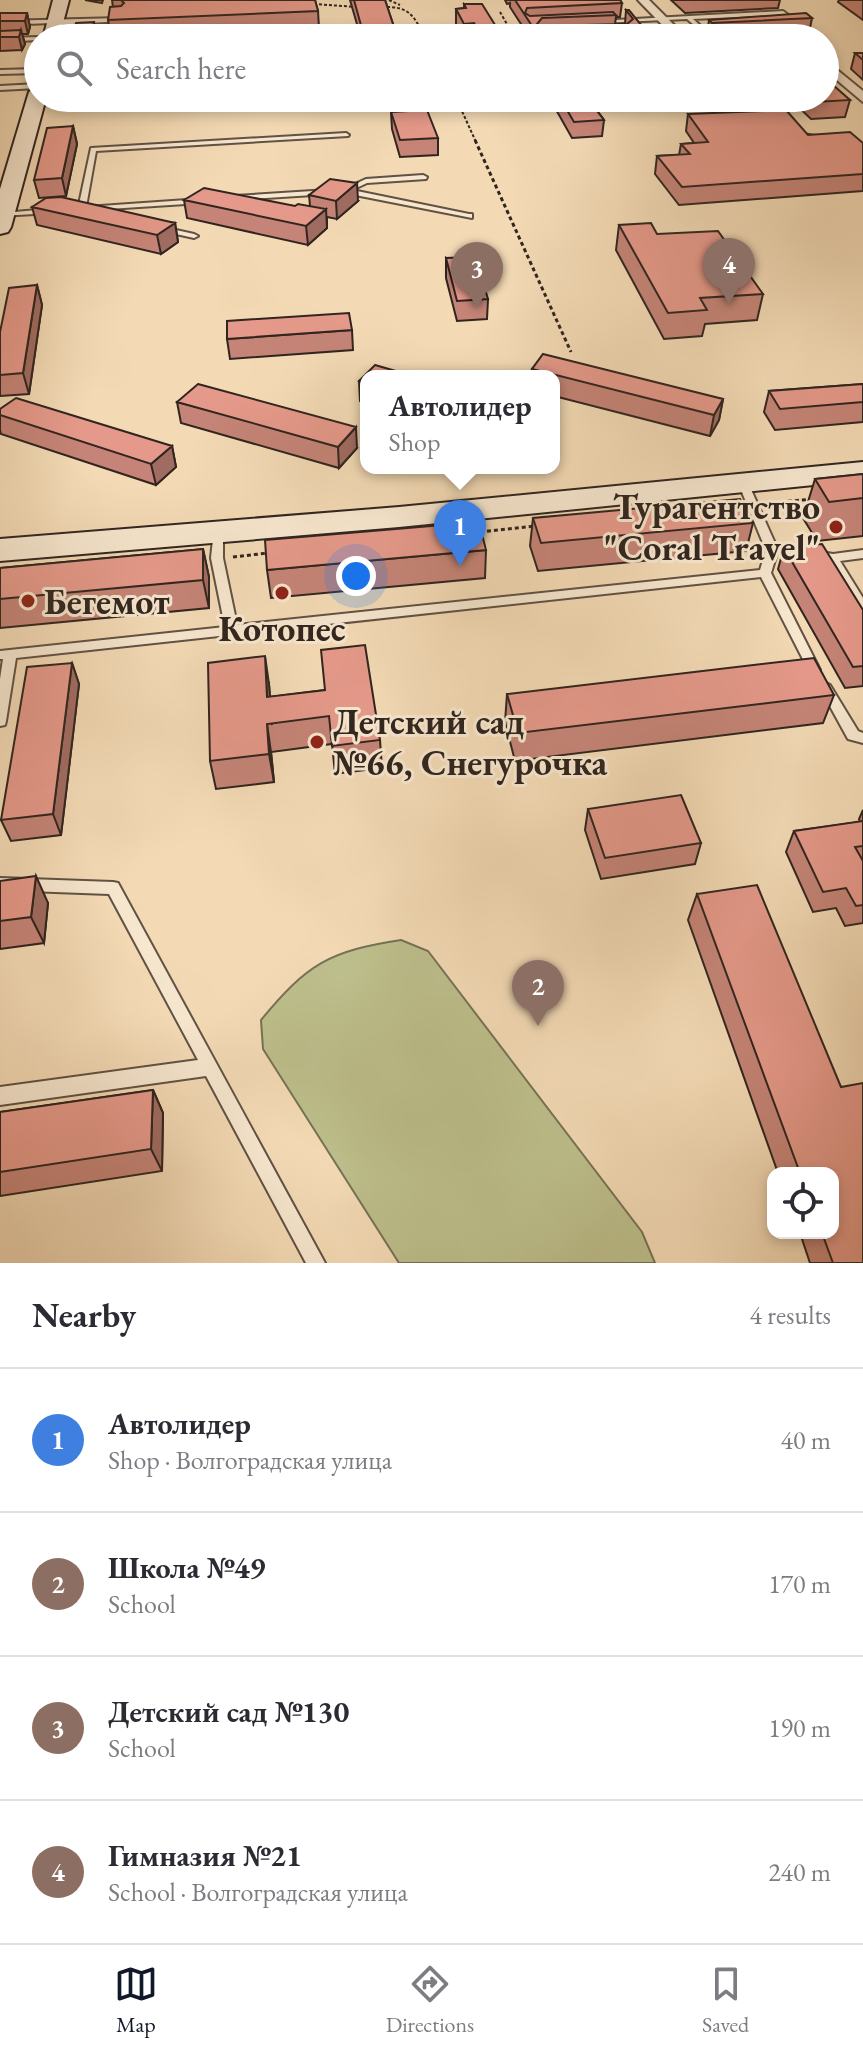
<!DOCTYPE html>
<html lang="en">
<head>
<meta charset="utf-8">
<style>
  body { margin:0; font-family:"EB Garamond",serif; background:#f7f7f7; color:#2b2b33 }
  .controls { position:absolute; right:24px; bottom:24px; display:grid; overflow:hidden; border-radius:16px; box-shadow:0 4px 12px #0003 }
  .controls button { width:72px; height:72px; display:grid; place-items:center; padding:0; border:0; border-bottom:2px solid #e1e1e2; background:#fff; color:#2b2b33; font:40px sans-serif }
  .you { position:absolute; left:356px; top:576px; width:28px; height:28px; margin:-20px; border:6px solid #fff; border-radius:50%; background:#1a73e8; box-shadow:0 0 0 12px #1a73e833 }
  .badge { display:grid; place-items:center; width:52px; height:52px; border-radius:50%; background:#111827; color:#fff; font-size:26px; font-weight:700 }
  .pin { position:absolute; translate:-50% -66px; filter:drop-shadow(0 2px 4px #0008) }
  .pin::after { content:''; position:absolute; top:42px; width:28px; height:24px; background:inherit; clip-path:polygon(0 0,100% 0,50% 100%) }
  .popup { position:absolute; left:360px; top:370px; width:200px; height:104px; box-sizing:border-box; display:grid; place-content:center; border-radius:16px; background:#fff; filter:drop-shadow(0 2px 6px #0005); font-size:26px; white-space:nowrap; color:#7c7c81 }
  .popup b { font-size:30px; color:#2b2b33 }
  .popup::after { content:''; position:absolute; left:50%; top:100%; margin-left:-16px; border:16px solid transparent; border-top-color:#fff }
  .list { margin:0; padding:0; list-style:none }
  h2 { display:flex; justify-content:space-between; align-items:center; height:104px; margin:0; padding:0 32px; font-size:34px }
  h2 small { font-size:26px; font-weight:400; color:#7c7c81 }
  .list li { display:grid; grid-template-columns:52px 1fr auto; gap:24px; align-items:center; box-sizing:border-box; height:144px; padding:0 32px; border-top:2px solid #e1e1e2 }
  .list b { display:block; font-size:30px; white-space:nowrap }
  .list p { margin:0; font-size:26px; white-space:nowrap; color:#7c7c81 }
  .list em { font-size:26px; font-style:normal; color:#7c7c81 }
  .icon { flex:none; width:44px; height:44px; fill:none; stroke:currentColor; stroke-width:2; stroke-linecap:round; stroke-linejoin:round }
  .map { position:relative; flex:none; width:863px; height:1263px; overflow:hidden }
  .search { position:absolute; background:#fff; box-shadow:0 4px 12px #0003; left:24px; right:24px; top:24px; height:88px; display:flex; align-items:center; gap:20px; box-sizing:border-box; padding:0 28px; border-radius:44px; color:#7c7c81; font-size:30px }
  .sheet { height:680px; background:#fff }
  nav { display:flex; justify-content:space-around; align-items:center; box-sizing:border-box; height:112px; border-top:2px solid #e1e1e2; background:#fff; font-size:22px; color:#7c7c81 }
  nav a { display:grid; justify-items:center; gap:4px }
  nav .on { color:#111827 }
  .map>svg:first-child { display:block }
  .green { fill:#bdbf8c; stroke:#767256; stroke-width:2 }
  .lines { fill:none; stroke-linecap:round; stroke-linejoin:round }
  .lane-casing { stroke:#615244; stroke-width:4 }
  .street-casing { stroke:#615244; stroke-width:4 }
  .secondary-casing { stroke:#30251f; stroke-width:4 }
  .path-far1 { stroke:#30251f; stroke-width:2; stroke-dasharray:3 2; stroke-linecap:butt }
  .path { stroke:#30251f; stroke-width:3; stroke-dasharray:4 3; stroke-linecap:butt }
  .lane { fill:#f7e7cf; fill-rule:evenodd }
  .street { fill:#f7e7cf; fill-rule:evenodd }
  .secondary { fill:#f7e7cf; fill-rule:evenodd }
  .wall { fill:#c58477; stroke:#30251f; stroke-width:2 }
  .shaded-wall { fill:#a06b61; stroke:#30251f; stroke-width:2 }
  .building { fill:#e5998a; stroke:#30251f; stroke-width:2 }
  .poi-dot { fill:#8f2418; stroke:#f7e7cf; stroke-width:3 }
  .labels { text-anchor:middle; dominant-baseline:central; stroke-width:6; stroke-linejoin:round; paint-order:stroke }
  .poi-label { font-size:36px; font-weight:bold; fill:#30251f; stroke:#f7e7cf; text-anchor:start }
</style>
</head>
<body>
<div class="map">
<svg width="863" height="1263" viewBox="0 0 863 1263">
  <rect width="100%" height="100%" fill="#f3dab5"/>
  <filter id="stains"><feTurbulence type="fractalNoise" baseFrequency=".0025" numOctaves="4"/><feColorMatrix values="0 0 0 0 .2 0 0 0 0 .09 0 0 0 0 .02 0 0 0 .5 -.17"/></filter>
  <radialGradient id="worn" r=".72"><stop offset=".6" stop-color="#630" stop-opacity="0"/><stop offset="1" stop-color="#630" stop-opacity=".3"/></radialGradient>
  <path class="green" d="M401 940 428 951 642 1232 655 1263H399L263 1049 261 1020C307 964 329 951 401 940Z"/>
  <g class="lines">
    <defs>
      <path id="lane" d="M783 11 799 23V25H795L782 15 693 19 703 28 722 27 725 29 702 32 687 19 600 23 597 21Z
        M121 18 123 21 55 25 52 23 0 25V21Z
        M40 37 38 40 0 42V38Z
        M38 69V73L0 74V70Z
        M38 84V88L0 90V86Z
        M346 133 349 135 348 136 96 151 86 207 201 199 205 201 201 203 93 210 89 212 78 209 91 148Z
        M423 175 427 177 426 179 367 183 352 190 469 214H472V218L345 193 235 200 231 198 235 196 344 189 366 179Z
        M49 209 53 211 52 213 0 216V213H3Z
        M158 226 194 234 198 236 194 238 158 230Z
        M744 482 749 485 778 550 771 573 820 670 818 673H810L761 577 16 658 6 721 5 725 0 726V679L3 659H0V651L225 627 211 558 214 530 218 528 223 532V558L237 625 760 570 766 550 739 485Z
        M863 550V558L840 561 863 598V612L859 611 829 561 811 558 809 555 815 551 833 554Z
        M826 683 830 685 858 731 863 733V743L848 739 820 688 822 685Z
        M0 878 113 882 118 883 325 1263H306L206 1076 0 1105V1087L198 1060 109 894 0 890Z"/>
      <path id="street" d="M638 0H649L687 38H675Z
        M825 60 863 91V102L825 70Z"/>
      <path id="secondary" d="M53 0H69L59 38H43Z
        M38 86V98H46L11 227 8 232 0 234V189L29 92Z
        M863 462V480L399 527 0 561V539L399 507Z"/>
    </defs>
    <use href="#lane" class="lane-casing"/>
    <use href="#street" class="street-casing"/>
    <use href="#secondary" class="secondary-casing"/>
    <path class="path-far1" d="M389 0 400 5
      M314 4 357 7
      M382 7C409 6 414 15 425 38
      M500 12 515 38
      M456 98 476 142"/>
    <path class="path" d="M475 140 571 352
      M767 503 814 499
      M480 532 535 526
      M233 557 268 553"/>
    <use href="#lane" class="lane"/>
    <use href="#street" class="street"/>
    <use href="#secondary" class="secondary"/>
  </g>
  <path class="wall" d="M85 0H103L102 3Z
    M112 0H315L318 11 319 28 111 38 108 20 113 7Z
    M350 0H385L396 33V38H361Z
    M505 0H620L622 3 620 17H616L615 24H625L626 10 642 26 641 38H530L510 7V3L507 4Z
    M671 0H780L778 8 685 13Z
    M839 0H863V20L838 2Z
    M464 4 497 28V38H463L456 24V9L464 8Z
    M0 13H27L30 27 28 34H22L25 44 22 50 0 51Z
    M812 18 809 33 710 38 707 35 709 20Z
    M855 53H863V80L851 69Z
    M520 98H655L654 106 596 109 604 120 602 136 572 138 550 99 522 101Z
    M789 98H825L850 100 845 117 811 119Z
    M391 112 438 138V155L400 157 392 129Z
    M688 114 863 143V191L679 205 655 174 657 156 679 155 681 144 694 143 686 131Z
    M73 126 77 144 66 196 39 198 34 180Z
    M309 195 358 201 337 219 327 217V228L308 245 187 218 184 200 295 206H310Z
    M32 207 175 223 178 242 161 254 37 225Z
    M619 225 657 234 763 294 757 320 705 324 702 336 664 339 616 250Z
    M446 258 488 299 487 319 457 321 446 278Z
    M37 285 42 305 29 394 0 396V332Z
    M352 330 353 350 230 359 227 339Z
    M532 369 723 399 719 420 710 436 554 396V376H531Z
    M366 376V403L360 401 359 381Z
    M863 384V422L775 430 764 412 769 391Z
    M177 402 357 448 339 468 181 423Z
    M0 409 172 446 176 467 156 485 1 434 0 430Z
    M863 474V536L817 541 803 518 815 479Z
    M533 518 753 523 746 551 538 571 530 546Z
    M784 548 863 610V686L845 688 778 569Z
    M203 549 209 577V608L0 628V568Z
    M486 550 485 578 271 598 267 570Z
    M72 663 79 684 61 835 11 841 1 820Z
    M269 684 270 697 325 690 380 740 382 768 335 774 332 744 271 752 274 782 216 789 210 761Z
    M507 694 834 695 823 723 515 761 505 722Z
    M588 809 701 843 695 864 601 879 585 830Z
    M863 810V923L845 926 836 908 813 912 786 852 794 831 860 822 859 819Z
    M0 881 48 903 44 943 0 949Z
    M697 894 841 1087 863 1263H810L800 1233H833V1173H778L688 920Z
    M153 1090 163 1113 162 1171 0 1196V1112Z"/>
  <path class="shaded-wall" d="M27 13 30 27 28 34 25 21Z
    M94 22 97 38H90Z
    M21 30 25 44 22 50 19 37Z
    M73 126 77 144 66 196 62 178Z
    M357 183 358 201 337 219 336 201Z
    M326 209 327 228 308 245 306 226Z
    M175 223 178 242 161 254 157 235Z
    M37 285 42 305 29 394 23 373Z
    M723 399 719 420 710 436 714 415Z
    M356 427 357 448 339 468 338 447Z
    M172 446 176 467 156 485 151 464Z
    M203 549 209 577V608L203 580Z
    M265 656 269 684 272 725 267 697Z
    M72 663 79 684 61 835 53 814Z
    M267 724 271 752 274 782 269 754Z
    M36 876 48 903 44 943 31 917Z
    M153 1090 163 1113 162 1171 151 1149Z"/>
  <path class="building" d="M121 0H315L318 11 108 20 110 7 121 6 124 3Z
    M354 0H385L396 33 376 34 374 28 362 29Z
    M515 0H620L622 3 527 8 525 13 530 16 613 12 616 15 542 18 537 24 540 26 627 24 633 19 626 10H629L642 26 579 29 585 38H540Z
    M464 4H482L497 28 478 29 474 23 464 24 456 9 466 8Z
    M0 13H27L25 21H0Z
    M806 13 812 18 712 23 709 20Z
    M94 22 90 38H72L76 23Z
    M21 30 19 37H0V31Z
    M855 53H863V60Z
    M825 78 850 100 815 102 811 98H825Z
    M560 98H587L604 120 574 122Z
    M427 110 438 138 400 140 391 112Z
    M786 110 808 135 850 132 863 143V174L682 187 657 156 690 154 681 144 708 142 688 114Z
    M73 126 62 178 34 180 47 128Z
    M330 179 357 183 336 201 309 195Z
    M204 188 295 206 298 204 326 209 306 226 184 200Z
    M61 197 175 223 157 235 32 207 46 198Z
    M651 223 657 234 718 231 763 294 700 298 707 310 668 313 619 225Z
    M475 257 488 299 457 301 446 258Z
    M37 285 23 373 0 375V332L9 288Z
    M349 313 352 330 227 339V321Z
    M543 354 723 399 714 415 532 369Z
    M375 365 413 376H366V383L359 381Z
    M198 384 356 427 338 447 177 402Z
    M863 384V402L780 409 769 391Z
    M16 398 172 446 151 464 0 415V409Z
    M863 474V498L829 502 815 479Z
    M740 499 753 523 541 543 533 518Z
    M479 522 486 550 267 570 265 540Z
    M822 544 863 610V666L853 667 784 548Z
    M203 549V580L0 599V568Z
    M365 645 380 740 332 746 329 716 267 724 269 754 210 761 208 663 265 656 267 697 325 690 321 650Z
    M814 658 834 695 518 733 507 694Z
    M72 663 53 814 1 820 27 667Z
    M681 795 701 843 605 858 588 809Z
    M863 821V846L855 847 863 861V905L856 906 846 888 823 892 794 831Z
    M36 876 31 917 0 921V881Z
    M757 885 841 1087 863 1083V1263H833L822 1233H833V1173H800L697 894Z
    M153 1090 151 1149 0 1172V1112Z"/>
  <g class="poi-dot">
    <circle cx="836" cy="527" r="8"/>
    <circle cx="282" cy="593" r="8"/>
    <circle cx="28" cy="601" r="8"/>
    <circle cx="317" cy="742" r="8"/>
  </g>
  <g class="labels">
    <g class="poi-label">
      <text x="820" y="506" text-anchor="end">Турагентство<tspan x="820" dy="41">"Coral Travel"</tspan></text>
      <text x="44" y="601">Бегемот</text>
      <text x="282" y="628" text-anchor="middle">Котопес</text>
      <text x="333" y="721">Детский сад<tspan x="333" dy="41">№66, Снегурочка</tspan></text>
    </g>
  </g>
  <rect width="100%" height="100%" filter="url(#stains)"/>
  <rect width="100%" height="100%" fill="url(#worn)"/>
</svg>
<div class="controls">
<button><svg class="icon" aria-label="locate" viewBox="0 0 24 24"><circle cx="12" cy="12" r="6"/><path d="M12 2v4M12 18v4M2 12h4M18 12h4"/></svg></button>
</div>
<div class="you"></div>
<div class="pin badge" style="left:460px;top:566px;background:#3f7fe0">1</div>
<div class="popup"><b>Автолидер</b>Shop</div>
<div class="pin badge" style="left:538px;top:1026px;background:#8d6e63">2</div>
<div class="pin badge" style="left:477px;top:308px;background:#8d6e63">3</div>
<div class="pin badge" style="left:729px;top:304px;background:#8d6e63">4</div>
<div class="search"><svg class="icon" aria-label="search" viewBox="0 0 24 24"><circle cx="10" cy="10" r="6"/><path d="M15 15l6 6"/></svg>Search here</div>
</div>
<section class="sheet">
<h2>Nearby<small>4 results</small></h2>
<ul class="list">
<li><span class="badge" style="background:#3f7fe0">1</span><div><b>Автолидер</b><p>Shop · Волгоградская улица</p></div><em>40 m</em></li>
<li><span class="badge" style="background:#8d6e63">2</span><div><b>Школа №49</b><p>School</p></div><em>170 m</em></li>
<li><span class="badge" style="background:#8d6e63">3</span><div><b>Детский сад №130</b><p>School</p></div><em>190 m</em></li>
<li><span class="badge" style="background:#8d6e63">4</span><div><b>Гимназия №21</b><p>School · Волгоградская улица</p></div><em>240 m</em></li>
</ul>
</section>
<nav>
<a class="on"><svg class="icon" aria-label="map" viewBox="0 0 24 24"><path d="M3 6l6-2 6 2 6-2v14l-6 2-6-2-6 2zM9 4v14M15 6v14"/></svg>Map</a>
<a><svg class="icon" aria-label="directions" viewBox="0 0 24 24"><path d="M12 3l9 9-9 9-9-9zM9 14v-3h6M13 9l2 2-2 2"/></svg>Directions</a>
<a><svg class="icon" aria-label="saved" viewBox="0 0 24 24"><path d="M7 4h10v16l-5-4-5 4z"/></svg>Saved</a>
</nav>
</body>
</html>
